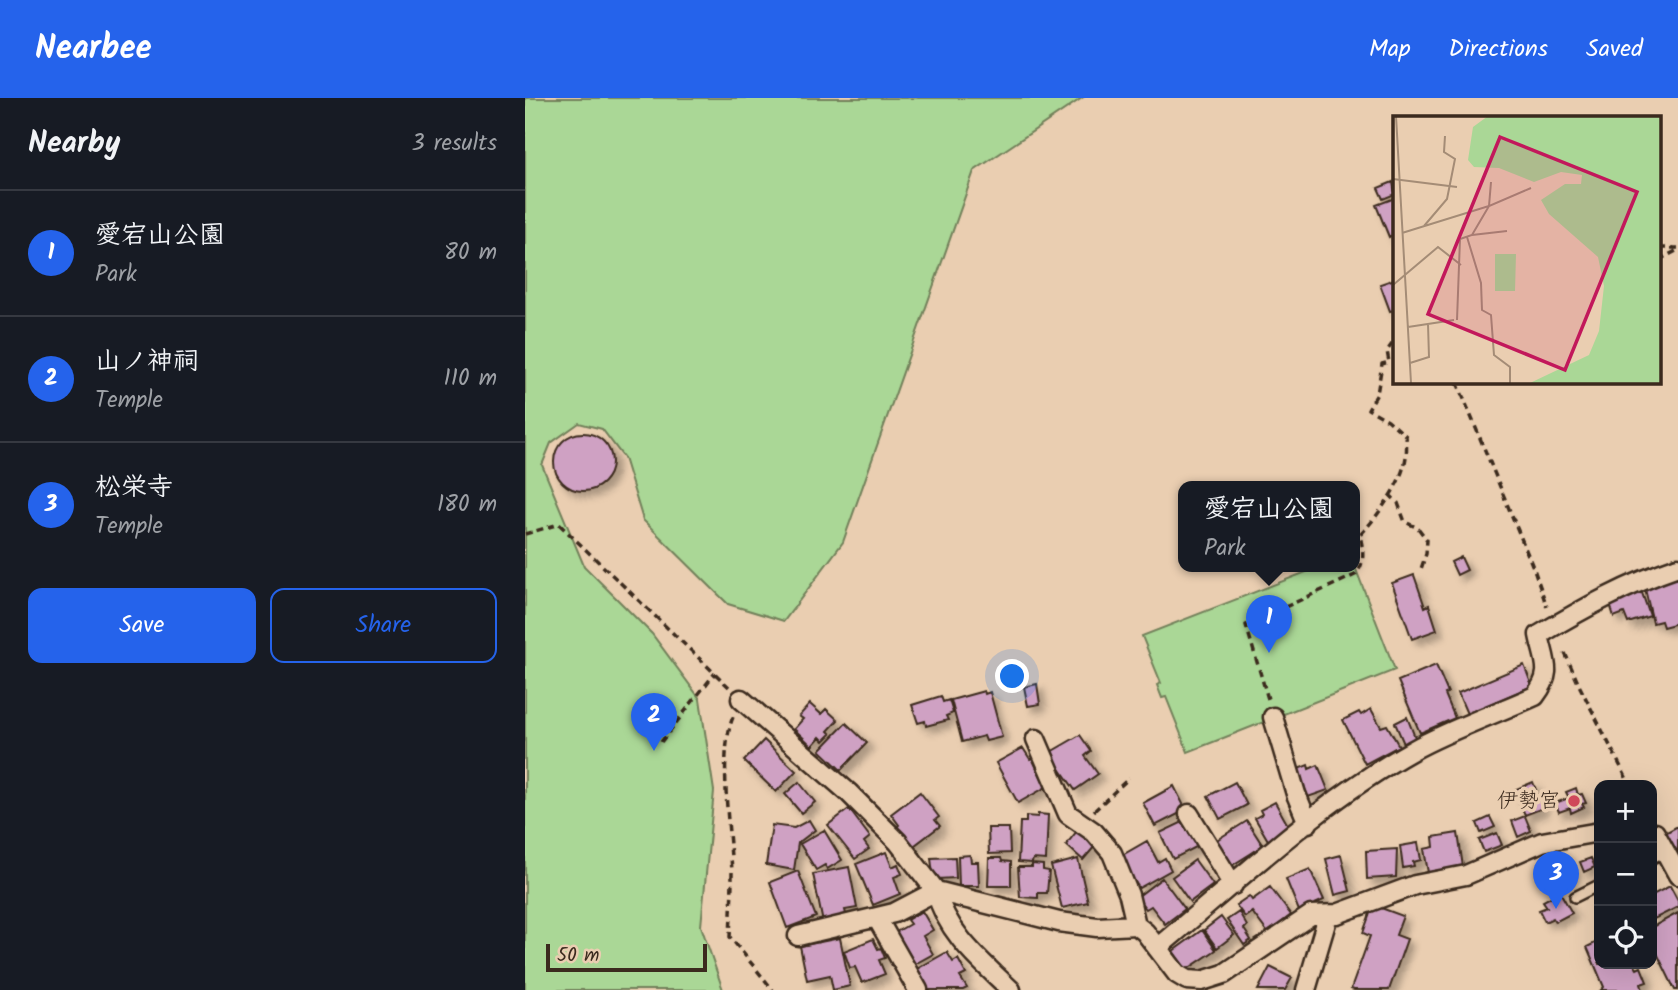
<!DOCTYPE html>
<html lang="en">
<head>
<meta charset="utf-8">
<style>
  body { margin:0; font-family:Kalam,"Klee One",sans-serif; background:#20242c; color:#f1f3f6 }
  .controls { position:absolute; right:21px; bottom:21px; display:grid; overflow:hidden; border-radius:14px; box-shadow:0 7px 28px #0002 }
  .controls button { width:63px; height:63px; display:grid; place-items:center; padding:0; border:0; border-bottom:2px solid #363941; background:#171b24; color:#f1f3f6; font:35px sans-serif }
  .scale { position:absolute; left:21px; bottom:18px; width:161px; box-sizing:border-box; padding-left:7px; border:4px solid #3b2a1e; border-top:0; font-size:19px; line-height:24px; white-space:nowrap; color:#3b2a1e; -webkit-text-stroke:5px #eaceb1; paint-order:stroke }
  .you { position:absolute; left:488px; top:579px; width:24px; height:24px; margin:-18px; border:5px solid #fff; border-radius:50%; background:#1a73e8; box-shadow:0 0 0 10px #1a73e833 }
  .badge { display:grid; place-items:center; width:46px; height:46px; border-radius:50%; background:#2563eb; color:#fff; font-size:23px; font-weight:700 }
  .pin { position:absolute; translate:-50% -58px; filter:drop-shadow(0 2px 4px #0008) }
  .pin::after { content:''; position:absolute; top:37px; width:24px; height:21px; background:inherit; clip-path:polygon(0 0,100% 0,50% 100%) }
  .popup { position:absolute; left:653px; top:383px; width:182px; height:91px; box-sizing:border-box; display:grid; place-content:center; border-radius:14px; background:#171b24; filter:drop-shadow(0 2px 5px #0005); font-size:23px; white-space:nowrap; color:#9ea1a6 }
  .popup b { font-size:26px; color:#f1f3f6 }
  .popup::after { content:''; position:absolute; left:50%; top:100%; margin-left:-14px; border:14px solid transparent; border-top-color:#171b24 }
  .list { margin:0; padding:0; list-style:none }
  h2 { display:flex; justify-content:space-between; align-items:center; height:91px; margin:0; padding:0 28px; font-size:30px }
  h2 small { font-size:23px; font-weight:400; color:#9ea1a6 }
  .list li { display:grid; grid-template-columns:46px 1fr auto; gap:21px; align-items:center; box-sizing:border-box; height:126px; padding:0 28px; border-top:2px solid #363941 }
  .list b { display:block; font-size:26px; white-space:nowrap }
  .list p { margin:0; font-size:23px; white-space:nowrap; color:#9ea1a6 }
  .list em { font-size:23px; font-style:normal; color:#9ea1a6 }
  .actions { display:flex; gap:14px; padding:21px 28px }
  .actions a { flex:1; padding:16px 0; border:2px solid #2563eb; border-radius:14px; text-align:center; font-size:24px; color:#2563eb }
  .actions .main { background:#2563eb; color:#fff }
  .icon { flex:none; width:38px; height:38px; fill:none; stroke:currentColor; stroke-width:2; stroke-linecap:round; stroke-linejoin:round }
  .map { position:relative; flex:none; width:1153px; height:892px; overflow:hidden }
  header { display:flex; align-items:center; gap:42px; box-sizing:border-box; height:98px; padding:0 35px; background:#2563eb; color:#fff }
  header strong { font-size:33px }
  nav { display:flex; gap:38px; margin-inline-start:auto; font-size:24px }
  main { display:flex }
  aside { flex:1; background:#171b24 }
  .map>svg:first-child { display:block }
  .green { fill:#aad796; stroke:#72805a; stroke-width:2 }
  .building { fill:#cfa1c3; stroke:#3b2a1e; stroke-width:2; filter:url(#shadow) }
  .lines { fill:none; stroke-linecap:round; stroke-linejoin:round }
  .service-casing { stroke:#3b2a1e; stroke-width:14 }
  .minor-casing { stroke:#3b2a1e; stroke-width:23 }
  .path { stroke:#3b2a1e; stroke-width:3.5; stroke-dasharray:7 5; stroke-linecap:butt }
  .service { stroke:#eaceb1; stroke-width:9 }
  .minor { stroke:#eaceb1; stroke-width:18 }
  .poi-dot { fill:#d1495b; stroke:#eaceb1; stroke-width:2.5 }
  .labels { text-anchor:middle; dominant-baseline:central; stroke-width:7; stroke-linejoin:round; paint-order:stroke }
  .poi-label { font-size:21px; fill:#3b2a1e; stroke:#eaceb1; text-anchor:end }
  .inset-road { fill:none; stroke:#a48c76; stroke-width:2 }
  .view { fill:#c2185b; fill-opacity:0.15; stroke:#c2185b; stroke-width:3.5 }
  .inset-edge { fill:none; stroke:#3b2a1e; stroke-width:3.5 }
</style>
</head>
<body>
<header>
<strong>Nearbee</strong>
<nav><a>Map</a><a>Directions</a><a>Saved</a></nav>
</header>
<main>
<aside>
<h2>Nearby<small>3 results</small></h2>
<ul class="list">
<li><span class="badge">1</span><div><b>愛宕山公園</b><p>Park</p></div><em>80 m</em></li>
<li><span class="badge">2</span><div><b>山ノ神祠</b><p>Temple</p></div><em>110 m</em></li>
<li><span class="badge">3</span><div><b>松栄寺</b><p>Temple</p></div><em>180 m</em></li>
</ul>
<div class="actions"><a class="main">Save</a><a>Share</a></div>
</aside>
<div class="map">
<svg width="1153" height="892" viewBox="0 0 1153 892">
  <defs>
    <filter id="shadow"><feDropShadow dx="6" dy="6" stdDeviation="3.5" flood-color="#0004"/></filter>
  </defs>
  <rect width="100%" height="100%" fill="#eaceb1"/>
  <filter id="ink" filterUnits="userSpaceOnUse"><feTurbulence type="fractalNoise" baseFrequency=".0143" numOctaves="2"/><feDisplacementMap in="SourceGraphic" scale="14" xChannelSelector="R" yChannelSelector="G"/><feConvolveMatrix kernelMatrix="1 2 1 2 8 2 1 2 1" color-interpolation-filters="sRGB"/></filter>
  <g filter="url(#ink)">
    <path class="green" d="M0 0H557L449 73 318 444 259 523 203 506 118 422 99 360 77 331 54 325 26 345 17 367 59 468 127 536 175 601 189 693 176 828 198 892H0Z
      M794 469H830L870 572 663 654 641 599 637 600 632 587 636 585 617 538Z"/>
    <path class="building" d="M868 84 870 96 858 101 853 90Z
      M870 100V136L864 139 851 107Z
      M870 181V212L865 213 855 186Z
      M29 364a29 29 0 1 1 58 0a29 29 0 1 1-58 0Z
      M936 459 942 472 932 477 926 464Z
      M889 477 900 509 904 507 912 532 887 541 867 485Z
      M1153 480V525L1138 529 1136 523 1128 525 1119 487Z
      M1116 492 1125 518 1103 525 1099 515 1089 519 1085 506 1095 503 1094 500Z
      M911 567 923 595 920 596 930 620 895 635 873 583Z
      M999 567 1007 588 942 616 933 595Z
      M512 586 515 606 503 608 499 589Z
      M459 593 460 596 465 594 477 639 461 643 459 638 437 644 426 602Z
      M416 598 418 604 424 602 428 615 421 618 423 622 401 628 400 623 393 625 387 607Z
      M285 606 296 616 301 611 313 622 303 633 306 636 299 643 295 639 287 648 269 631 278 621 274 618Z
      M846 611 856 629 862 627 874 648 840 666 818 622 834 614 836 617Z
      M882 619 891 642 879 646 870 625Z
      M321 625 342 645 316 672 295 652Z
      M555 637 566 653 560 658 573 676 550 692 524 655Z
      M239 642 271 673 251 694 219 663Z
      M498 650 505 661 507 660 521 689 493 705 471 665Z
      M783 667 784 671 793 667 803 692 783 699 773 671Z
      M274 684 290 704 276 715 260 696Z
      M710 684 722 707 695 721 683 698Z
      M1008 684 1018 710 1000 717 989 692Z
      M649 688 661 712 630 728 618 705Z
      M1051 690 1053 697 1057 696 1061 705 1057 706 1059 709 1046 715 1045 710 1034 714 1030 705 1044 700 1041 694Z
      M395 694 414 719 410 722 415 728 386 750 371 730 374 727 366 716Z
      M750 704 765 731 744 744 730 720 737 716 735 712Z
      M324 711 345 739 339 744 344 751 330 761 303 727Z
      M513 716 523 717 521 762 508 761 507 765 493 764 495 724H501V718L513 719Z
      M1000 718 1006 733 993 739 987 723Z
      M965 719 970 729 956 735 952 725Z
      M284 722 290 732 273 745 269 772 241 767 247 727 269 730Z
      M660 723 673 748 648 761 635 735Z
      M722 723 738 748 706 768 690 743Z
      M1153 728V758L1140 735Z
      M463 730H484L485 755 464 756Z
      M299 732 317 762 302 771 300 767 291 772 275 746Z
      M552 733 570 748 558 762 541 747Z
      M933 735 938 769 903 775 899 751 909 749 908 739Z
      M972 735 977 747 959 754 954 742Z
      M622 743 633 764 640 760 646 772 614 790 594 759Z
      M893 745 896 762 888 764 889 768 878 770 875 748Z
      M872 751 871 779 842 781 841 753Z
      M361 754 367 769 373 766 377 776 369 779 375 796 348 807 331 766Z
      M445 757 446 764H453L454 788H434L433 758Z
      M816 757 825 793 810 797 801 761Z
      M430 759 431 780 412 781V777H408L406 760Z
      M464 760H476L477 763 486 764V788H463Z
      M1066 760 1070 769 1059 774 1055 764Z
      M553 761 563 804 537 810 526 768Z
      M670 762 688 787 665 804 647 779Z
      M507 766 518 767V772L524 773 522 795H513V800L495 799 493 769H507Z
      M324 769 332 810 320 812 322 820 298 825 288 776Z
      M785 771 799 802 774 813 761 781Z
      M273 773 291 819 262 830 245 784Z
      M637 780 660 811 640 826 626 808 621 811 612 799Z
      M1145 788 1153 803V809L1129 821 1127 817V797Z
      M745 789 766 817 743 835 727 814 720 819 711 807 724 798 727 802Z
      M1035 794 1047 815 1030 824 1028 820 1020 824 1014 812 1022 809 1018 803Z
      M848 807 878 818 871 837 882 841 864 892H829L826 891 845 838 838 835Z
      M397 813 408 832 398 838 408 856 390 866 371 834 385 826 382 822Z
      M714 814 722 828 719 831 726 842 719 847 702 822Z
      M1153 815V892H1150L1127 845V829Z
      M696 819 709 837 692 850 679 832Z
      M677 832 691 852 661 872 648 853Z
      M315 840 325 888 308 892 305 877 282 882 275 848Z
      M348 841 353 851 356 850 360 860 354 862 360 876 337 885 330 869 325 870 319 853Z
      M1074 843V866H1109L1112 871 1116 869 1122 884 1116 886 1118 892H1076L1079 889 1062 849Z
      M422 854 428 864 433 861 441 876 435 879 442 890 438 892H403L392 871Z
      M745 869 767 880 760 892H733Z"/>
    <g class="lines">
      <defs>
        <path id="service" d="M1127 760 1140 753
          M1050 799 1074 787"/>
        <path id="minor" d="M216 601 324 695 373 744 411 793 534 824 572 829 611 827 620 834 652 876 662 882 677 883 699 876 786 817 812 816 890 787 941 777 1017 744 1074 734
          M748 619 771 696 783 725
          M511 641 543 716 569 734 587 755 604 797 611 827
          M664 716 708 787
          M1130 735 1153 777
          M352 820 393 892
          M273 838 369 815 411 793C422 836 456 863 486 892
          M632 850C714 782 795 704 888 652 926 631 970 616 1010 598 1029 574 1019 563 1014 537 1059 510 1103 486 1153 469
          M781 892 803 818"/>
      </defs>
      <use href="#service" class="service-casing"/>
      <use href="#minor" class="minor-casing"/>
      <path class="path" d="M1134 150H1153
        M1134 162 1153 152
        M932 284 1010 474 1022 509
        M864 396 873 405 880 424 893 430 902 442 901 456 896 471
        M0 436 34 426 204 589
        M1040 555 1054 587 1105 687
        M743 601 721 527 830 477C841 465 838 452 835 437 849 423 872 391 878 371 882 361 882 349 881 338L863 322 843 311 852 296 857 266 864 264 862 253 870 242
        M208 619C193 656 205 732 207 774 207 795 206 817 205 839L248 892
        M136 644 190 575
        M569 713 604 680"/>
      <use href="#service" class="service"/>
      <use href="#minor" class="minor"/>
    </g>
  </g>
  <circle class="poi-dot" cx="1049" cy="703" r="7"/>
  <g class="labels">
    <g class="poi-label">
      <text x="1035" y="703">伊勢宮</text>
    </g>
  </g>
  <g transform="translate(868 18)">
    <rect width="268" height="268" fill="#eaceb1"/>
    <path d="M95 0H268V267H137L196 239 206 215 211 170 205 141 156 98 148 84 172 68H188L189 59 168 56 141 66 106 52 81 51 75 44 80 11ZM102 138H123L122 175H102Z" fill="#aad796"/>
    <path class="inset-road" d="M3 0 18 267M0 63 64 71M31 110 54 83 62 43 51 36 52 20M9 117 96 90 98 66M79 119 114 115M74 121 88 167 89 194 98 199 101 239 117 251V267M0 169 45 131 68 149M64 204 67 123 79 119 96 90 138 72M15 211 61 204M17 247 36 241 35 208"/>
    <path class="view" d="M107 21 244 76 172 254 35 198Z"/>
    <rect width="268" height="268" class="inset-edge"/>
  </g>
</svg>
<div class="controls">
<button>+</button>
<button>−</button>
<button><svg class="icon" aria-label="locate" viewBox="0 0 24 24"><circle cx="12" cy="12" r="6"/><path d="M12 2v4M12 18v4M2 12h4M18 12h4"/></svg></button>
</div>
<div class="scale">50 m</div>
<div class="you"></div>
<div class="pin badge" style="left:744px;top:555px">1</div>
<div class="popup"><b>愛宕山公園</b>Park</div>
<div class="pin badge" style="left:129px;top:653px">2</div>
<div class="pin badge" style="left:1031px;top:811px">3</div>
</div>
</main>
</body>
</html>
